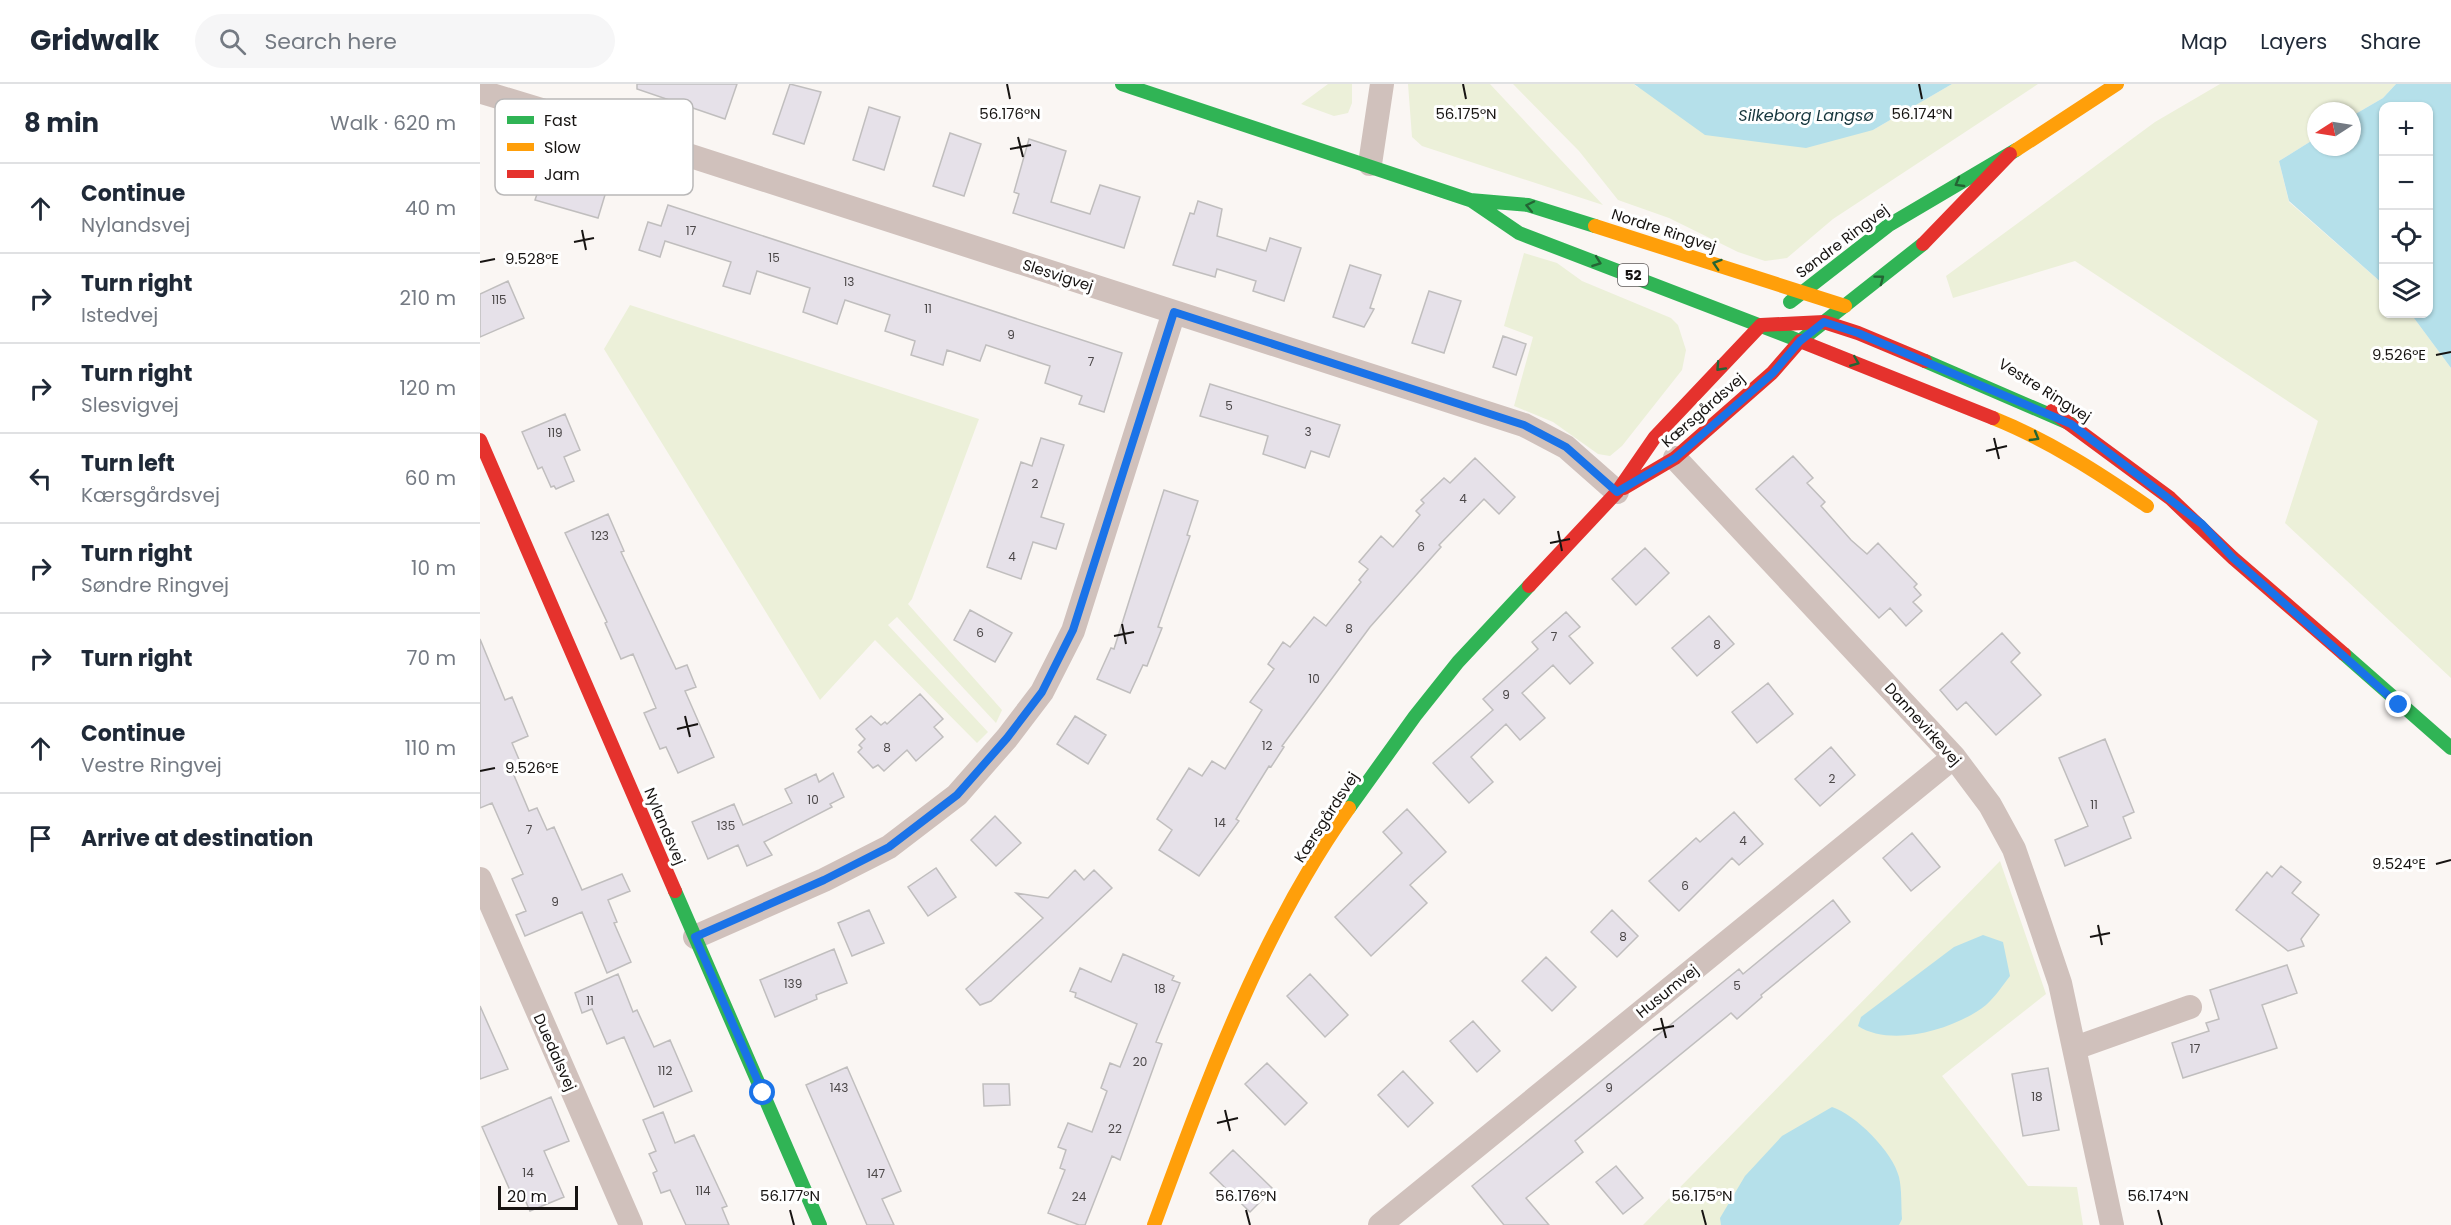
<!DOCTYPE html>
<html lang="en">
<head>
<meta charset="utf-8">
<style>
  body { margin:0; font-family:Poppins,sans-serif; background:#f6f6f7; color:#1f2937 }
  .controls { position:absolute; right:18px; top:18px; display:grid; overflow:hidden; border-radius:12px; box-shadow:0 2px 4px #0004 }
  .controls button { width:54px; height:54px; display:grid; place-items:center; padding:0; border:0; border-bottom:2px solid #e0e1e3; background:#fff; color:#1f2937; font:30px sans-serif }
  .compass { position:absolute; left:1827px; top:18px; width:54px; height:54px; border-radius:50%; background:#fff; box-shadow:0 2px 4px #0004; rotate:258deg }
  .scale { position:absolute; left:18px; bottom:15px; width:80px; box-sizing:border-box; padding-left:6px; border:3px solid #171412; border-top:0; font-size:16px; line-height:21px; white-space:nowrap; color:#171412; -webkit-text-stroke:4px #fff; paint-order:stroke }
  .stop { position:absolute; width:18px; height:18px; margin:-14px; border:4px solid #1a73e8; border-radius:50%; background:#fff }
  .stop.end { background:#1a73e8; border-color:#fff; box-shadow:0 2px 6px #0008 }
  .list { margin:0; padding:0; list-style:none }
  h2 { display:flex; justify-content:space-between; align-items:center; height:78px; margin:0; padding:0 24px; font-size:26px }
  h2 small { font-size:20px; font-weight:400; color:#747a83 }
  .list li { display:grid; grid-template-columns:39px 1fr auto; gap:18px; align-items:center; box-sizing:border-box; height:90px; padding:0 24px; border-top:2px solid #e0e1e3 }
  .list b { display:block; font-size:22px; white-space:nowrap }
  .list p { margin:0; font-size:20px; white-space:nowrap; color:#747a83 }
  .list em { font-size:20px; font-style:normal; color:#747a83 }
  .icon { flex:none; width:33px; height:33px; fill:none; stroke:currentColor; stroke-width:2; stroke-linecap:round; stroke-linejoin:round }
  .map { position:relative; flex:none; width:1971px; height:1141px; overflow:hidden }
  header { display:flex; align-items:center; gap:36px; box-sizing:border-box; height:84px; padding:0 30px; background:#fff; border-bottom:2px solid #e0e1e3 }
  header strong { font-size:28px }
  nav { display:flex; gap:33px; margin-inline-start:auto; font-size:21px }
  .search { width:420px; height:54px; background:#f6f6f7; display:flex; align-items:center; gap:15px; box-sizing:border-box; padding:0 21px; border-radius:33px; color:#747a83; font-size:22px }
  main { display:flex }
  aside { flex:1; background:#fff }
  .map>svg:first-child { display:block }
  .green { fill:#ecf0d9 }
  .water { fill:#b5e0ea }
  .building { fill:#e6e1e9; stroke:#c0bebe; stroke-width:1.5 }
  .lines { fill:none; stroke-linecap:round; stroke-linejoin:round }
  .street { stroke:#d0c1bc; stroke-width:24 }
  .fast { stroke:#30b455; stroke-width:14 }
  .slow { stroke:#ff9f0a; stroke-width:14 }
  .jam { stroke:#e5322d; stroke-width:14 }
  .oneway { stroke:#246434 }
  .route { stroke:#1a73e8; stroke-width:8 }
  .ticks { fill:none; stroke:#171412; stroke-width:2 }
  .labels { text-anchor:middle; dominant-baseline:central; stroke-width:6; stroke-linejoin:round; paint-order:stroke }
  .number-label { font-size:12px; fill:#4b4748 }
  .shield { fill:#fff; stroke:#5d5a59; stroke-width:1.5 }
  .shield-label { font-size:14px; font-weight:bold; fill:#171412 }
  .street-label { font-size:15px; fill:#171412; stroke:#fff }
  .water-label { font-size:16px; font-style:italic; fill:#15353c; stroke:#fff }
  .key { fill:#fff; stroke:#b9b8b8; stroke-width:1.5 }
  .key-label { font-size:16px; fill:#171412 }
  .ticks-label { font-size:15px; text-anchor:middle; fill:#171412; stroke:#fff; stroke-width:6; stroke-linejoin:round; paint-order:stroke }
</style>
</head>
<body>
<header>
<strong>Gridwalk</strong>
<div class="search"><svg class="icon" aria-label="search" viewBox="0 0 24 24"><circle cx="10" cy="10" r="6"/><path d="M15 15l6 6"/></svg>Search here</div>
<nav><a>Map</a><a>Layers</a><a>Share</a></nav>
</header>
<main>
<aside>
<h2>8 min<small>Walk · 620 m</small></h2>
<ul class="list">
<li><svg class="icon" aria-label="ahead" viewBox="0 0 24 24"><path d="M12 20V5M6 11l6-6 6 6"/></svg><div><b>Continue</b><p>Nylandsvej</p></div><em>40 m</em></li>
<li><svg class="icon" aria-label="right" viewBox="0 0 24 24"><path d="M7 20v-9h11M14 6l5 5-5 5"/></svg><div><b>Turn right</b><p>Istedvej</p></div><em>210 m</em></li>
<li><svg class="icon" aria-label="right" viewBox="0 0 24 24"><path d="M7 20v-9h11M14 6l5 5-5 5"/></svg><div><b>Turn right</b><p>Slesvigvej</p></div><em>120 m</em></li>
<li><svg class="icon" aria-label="left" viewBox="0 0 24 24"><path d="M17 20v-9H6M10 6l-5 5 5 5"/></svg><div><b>Turn left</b><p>Kærsgårdsvej</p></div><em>60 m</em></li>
<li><svg class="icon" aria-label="right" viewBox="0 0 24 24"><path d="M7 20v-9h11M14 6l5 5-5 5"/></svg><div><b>Turn right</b><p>Søndre Ringvej</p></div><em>10 m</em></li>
<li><svg class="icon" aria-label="right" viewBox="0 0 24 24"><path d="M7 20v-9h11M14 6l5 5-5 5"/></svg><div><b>Turn right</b></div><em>70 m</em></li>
<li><svg class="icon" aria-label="ahead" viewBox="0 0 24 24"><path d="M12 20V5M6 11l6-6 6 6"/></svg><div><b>Continue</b><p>Vestre Ringvej</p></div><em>110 m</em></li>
<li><svg class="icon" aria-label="arrive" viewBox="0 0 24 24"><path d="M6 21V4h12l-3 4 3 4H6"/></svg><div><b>Arrive at destination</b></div></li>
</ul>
</aside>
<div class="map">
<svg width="1971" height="1141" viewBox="0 0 1971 1141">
  <rect width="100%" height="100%" fill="#faf6f3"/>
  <path class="green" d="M848 0H872V19L868 29 854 32 821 20Z
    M928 0H1010L1123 121 942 62 932 53Z
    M1033 0H1154L1157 3 1393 46 1472 0H1558L1353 135 1307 174 1285 177 1258 168 1189 134 1138 116 1099 67Z
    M1740 0H1916L1903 14 1872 32V27H1836V54L1799 77 1809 118 1903 200 1904 230H1931L1971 284V594L1805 439 1838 337 1595 177 1473 214 1466 192 1675 38Z
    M1044 169 1077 179 1102 197 1191 234 1198 241 1206 266 1202 286 1142 362 1130 372 1118 370 1073 338 1034 322 1053 253 1024 242Z
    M150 221 499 335 432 515 428 520 522 626 516 639 417 533 408 541 508 648 497 659 395 556 340 616 124 265Z
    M1520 777 1566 910 1462 992 1548 1102 1597 1103 1603 1141H1163Z"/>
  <path class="water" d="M1154 0H1472L1393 46 1326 64 1225 51Z
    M1916 0H1971V284L1931 230H1948V22H1904L1903 200 1809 117 1799 77 1836 54V63H1872V32L1903 14Z
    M1503 851 1523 858 1530 892C1523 901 1515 913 1506 921 1476 945 1412 964 1378 942L1381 933 1474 863Z
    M1352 1023C1375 1030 1413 1068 1419 1093 1422 1106 1421 1122 1422 1135L1419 1141H1241L1240 1134 1265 1092 1302 1052Z"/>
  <path class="building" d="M157 0H257L245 35 157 5Z
    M310 0 341 8 324 60 293 50Z
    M389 23 420 33 404 86 373 76Z
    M470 49 501 60 484 112 453 102Z
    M549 55 586 67 571 118 610 130 620 101 660 113 644 164 533 129 539 110 534 108Z
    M66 83 128 101 118 134 55 116Z
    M718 117 742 125 737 152 786 167 790 154 821 164 804 217 773 207 776 197 737 185 735 193 693 181 710 129 714 130Z
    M188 121 642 269 624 328 599 320 602 312 565 299 570 282 506 261 500 277 467 266 463 281 431 271 435 257 405 247 410 231 365 216 357 240 323 228 330 204 277 187 270 210 243 202 251 178 185 157 180 173 159 166 168 138 181 142Z
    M870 181 901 191 890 224 894 225 884 243 853 233Z
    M28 197 44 234 0 253V210Z
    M949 207 981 217 964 269 932 259Z
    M1023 252 1046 260 1036 291 1013 283Z
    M730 300 860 341 849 373 831 367 825 384 783 370 788 352 720 332Z
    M85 330 100 366 84 373 94 397 76 405 74 402 71 403 62 383 58 385 42 348Z
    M561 354 584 361 561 433 584 440 576 465 553 458 541 495 507 483 541 378 552 382Z
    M1313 372 1333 394 1327 399 1345 418 1341 422 1371 456 1387 470 1398 459 1437 500 1434 503 1441 511 1433 518 1442 527 1426 542 1410 524 1399 534 1276 405Z
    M995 374 1035 413 1019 430 1004 415 959 461 961 463 890 543 802 662 804 663 791 683 789 682 756 735 759 737 719 792 679 766 692 746 677 735 709 684 722 692 732 677 745 685 782 626 770 618 794 585 788 580 803 558 810 563 834 533 846 542 881 498 879 496 888 485 879 478 901 452 913 463 940 431 936 427 944 419 941 416 964 394 970 399Z
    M684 406 718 417 707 451 710 452 678 543 682 544 667 582 663 581 650 609 617 595 631 564 634 565Z
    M128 430 144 467 141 468 196 585 207 581 216 603 205 607 234 673 198 689 186 663 180 665 164 629 176 624 153 570 141 575 125 539 127 538 85 449Z
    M1165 464 1189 489 1156 521 1132 495Z
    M490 526 532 549 515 578 474 556Z
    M1086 528 1100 543 1089 552 1113 579 1090 600 1073 581 1042 609 1065 634 1040 656 1026 640 991 673 1013 698 989 719 953 679 1013 626 1003 615 1058 565 1052 558Z
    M1229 532 1254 560 1217 592 1192 564Z
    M1522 549 1540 569 1531 578 1561 611 1516 651 1486 618 1477 626 1460 606Z
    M0 555 25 616 32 613 48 652 32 659 43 685 33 689 49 727 57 724 67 746 74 743 102 806 142 790 150 807 128 816 137 838 134 839 151 878 127 889 102 828 45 852 36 831 46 827 32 795 43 790 12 719 0 724Z
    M1288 599 1313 630 1277 659 1252 628Z
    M440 610 463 635 454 643 463 653 436 677 427 666 404 687 398 681 393 684 378 668 382 664 379 661 385 655 376 645 391 632 401 641 405 638 407 640Z
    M595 632 626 651 608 680 577 660Z
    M1625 655 1654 728 1643 733 1651 754 1585 782 1575 756 1608 742 1579 674Z
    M1351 663 1375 691 1340 722 1315 695Z
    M353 689 364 713 350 720 352 723 284 758 292 771 267 782 258 761 228 775 212 738 254 720 263 741 312 719 305 705 336 690 339 698Z
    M927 725 966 768 930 801 947 819 891 872 855 833 922 769 903 748Z
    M1254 728 1283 760 1259 781 1252 774 1199 827 1169 797 1216 754 1220 758Z
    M515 732 541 759 516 782 491 756Z
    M1432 749 1460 783 1431 807 1403 774Z
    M1801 782 1821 798 1812 809 1839 831 1821 855 1824 862 1808 867 1756 826 1787 788 1792 793Z
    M456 784 476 813 448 832 428 803Z
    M595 786 604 796 614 786 632 804 511 917 500 921 486 905 563 834 536 809 568 814Z
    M1353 816 1370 838 1281 911 1282 913 1257 935 1251 929 1095 1057 1103 1068 1046 1114 1069 1141H1024L992 1102 1259 885 1263 890Z
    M389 826 404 859 372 872 358 839Z
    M1132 826 1158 852 1137 873 1111 848Z
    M354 865 367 899 336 911 337 915 295 933 280 896Z
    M643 870 694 892 692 896 700 899 676 958 682 960 640 1076 632 1072 605 1141H599L568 1129 585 1086 580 1084 586 1066 578 1063 588 1039 612 1048 627 1007 621 1004 630 979 640 983 657 940 595 913 596 909 590 907 600 884 631 898Z
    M1066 873 1096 903 1072 927 1042 897Z
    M1807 881 1817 909 1782 921 1797 964 1703 994 1692 959 1729 947 1726 939 1739 935 1730 906Z
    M138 890 153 928 157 926 174 963 190 956 212 1007 174 1023 144 953 127 960 112 925 102 929 95 909Z
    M830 890 868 931 845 953 807 912Z
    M0 922 28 985 0 995Z
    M993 937 1020 967 997 988 970 957Z
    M787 979 827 1019 805 1041 765 1000Z
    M367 983 421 1107 402 1115 414 1141H387L326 1001Z
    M1568 984 1579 1046 1543 1052 1532 990Z
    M923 987 953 1019 928 1043 898 1011Z
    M503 1000H529L530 1021 504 1022Z
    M71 1013 89 1057 64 1067 84 1113 50 1127 41 1107 32 1111 2 1043Z
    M183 1028 195 1059 214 1051 247 1122 242 1124 249 1141H206L190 1106 181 1109 173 1089 177 1087 169 1070 176 1067 163 1036Z
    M753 1066 793 1105 770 1128 730 1089Z
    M1136 1082 1163 1114 1143 1130 1116 1098Z"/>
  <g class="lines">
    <path class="street" d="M2 8 186 64 1044 341 1086 363 1137 408
      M890 80 902 0
      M1195 374 1474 673 1510 721 1534 765 1557 831 1580 899 1632 1141
      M0 795 151 1141
      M215 853 344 796 409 763 477 711 527 654 562 608 593 547 694 228
      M1595 964 1710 923
      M900 1141 1474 673"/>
    <path class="fast" d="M642 0 990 116 1048 121 1115 142
      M992 117 1039 149 1320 257 1443 160
      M1310 218 1409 141 1536 66
      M1445 277 1591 340
      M1864 570 1971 664
      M869 724 935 632 978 578 1049 502
      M195 807 340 1141"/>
    <path class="slow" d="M1536 66 1637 0
      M1115 142 1365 222
      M1513 334C1568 356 1619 389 1667 422
      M674 1141C727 997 780 850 869 724"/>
    <path class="jam" d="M1443 160 1530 70
      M1572 327 1690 414 1753 474 1864 570
      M0 356 195 807
      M1144 404 1195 374 1292 289 1320 257 1513 334
      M1049 502 1137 408 1175 353 1281 241 1344 238 1378 249 1445 277"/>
  </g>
  <defs><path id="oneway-chevron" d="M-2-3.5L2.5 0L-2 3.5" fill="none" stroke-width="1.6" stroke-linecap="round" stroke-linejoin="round" transform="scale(1.5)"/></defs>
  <g class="oneway">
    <use href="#oneway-chevron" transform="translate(1479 99) rotate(150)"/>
    <use href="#oneway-chevron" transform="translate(1050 122) rotate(-168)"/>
    <use href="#oneway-chevron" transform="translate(1117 178) rotate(20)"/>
    <use href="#oneway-chevron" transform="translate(1237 180) rotate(-162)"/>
    <use href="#oneway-chevron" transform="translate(1400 195) rotate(-37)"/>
    <use href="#oneway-chevron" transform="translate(1375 278) rotate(22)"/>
    <use href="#oneway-chevron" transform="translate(1240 283) rotate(133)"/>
    <use href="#oneway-chevron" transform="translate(1555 353) rotate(30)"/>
  </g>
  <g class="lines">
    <path class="route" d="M283 1009 215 853 344 796 409 763 477 711 527 654 562 608 593 546 694 228 1044 341 1086 363 1137 408 1195 374 1293 289 1320 257 1344 238 1378 249 1591 340 1722 440 1753 474 1919 621"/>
  </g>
  <path class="ticks" d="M527 0 530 15M983 0 986 15M1439 0 1442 15M538 53 543 73M530 65 551 61M102 146 106 166M94 158 114 154M0 178 15 175M1956 271 1971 268M1514 354 1519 375M1506 367 1527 362M1078 447 1082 467M1070 459 1090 455M642 540 646 560M634 552 654 548M205 632 210 653M197 645 218 640M0 687 15 684M1956 780 1971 776M1618 841 1622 861M1610 853 1630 849M1181 934 1186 954M1173 946 1194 942M745 1026 750 1047M737 1039 758 1034M310 1126 314 1141M766 1126 770 1141M1222 1126 1226 1141M1678 1126 1682 1141"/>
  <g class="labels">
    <g class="number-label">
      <text x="211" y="146">17</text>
      <text x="294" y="173">15</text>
      <text x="369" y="197">13</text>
      <text x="19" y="215">115</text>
      <text x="448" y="224">11</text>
      <text x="531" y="250">9</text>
      <text x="611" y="277">7</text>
      <text x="749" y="321">5</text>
      <text x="828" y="347">3</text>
      <text x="75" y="348">119</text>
      <text x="555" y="399">2</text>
      <text x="983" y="414">4</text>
      <text x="120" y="451">123</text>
      <text x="941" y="462">6</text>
      <text x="532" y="472">4</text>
      <text x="869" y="544">8</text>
      <text x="500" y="548">6</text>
      <text x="1074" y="552">7</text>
      <text x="1237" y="560">8</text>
      <text x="834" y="594">10</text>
      <text x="1026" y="610">9</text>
      <text x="787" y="661">12</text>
      <text x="407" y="663">8</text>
      <text x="1352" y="694">2</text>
      <text x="333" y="715">10</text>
      <text x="1614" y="720">11</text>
      <text x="740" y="738">14</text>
      <text x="246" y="741">135</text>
      <text x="49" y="745">7</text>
      <text x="1263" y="756">4</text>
      <text x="1205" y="801">6</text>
      <text x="75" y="817">9</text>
      <text x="1143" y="852">8</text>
      <text x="313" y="899">139</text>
      <text x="1257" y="901">5</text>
      <text x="680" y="904">18</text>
      <text x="110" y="916">11</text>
      <text x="1715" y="964">17</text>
      <text x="660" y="977">20</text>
      <text x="185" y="986">112</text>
      <text x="359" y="1003">143</text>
      <text x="1129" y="1003">9</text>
      <text x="1557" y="1012">18</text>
      <text x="635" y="1044">22</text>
      <text x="48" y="1088">14</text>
      <text x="396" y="1089">147</text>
      <text x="223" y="1106">114</text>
      <text x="599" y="1112">24</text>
    </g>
    <rect class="shield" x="1138" y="180" width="30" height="22" rx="4.5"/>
    <g class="shield-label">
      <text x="1153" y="191">52</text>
    </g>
    <g class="street-label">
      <text transform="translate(1184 146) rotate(18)">Nordre Ringvej</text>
      <text transform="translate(1362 157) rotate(-37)">Søndre Ringvej</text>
      <text transform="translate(578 191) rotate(18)">Slesvigvej</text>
      <text transform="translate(1565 306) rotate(32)">Vestre Ringvej</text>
      <text transform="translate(1223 326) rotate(-41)">Kærsgårdsvej</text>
      <text transform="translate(1443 640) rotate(48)">Dannevirkevej</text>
      <text transform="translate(846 733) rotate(-57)">Kærsgårdsvej</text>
      <text transform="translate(185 742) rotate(67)">Nylandsvej</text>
      <text transform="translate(1187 907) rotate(-39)">Husumvej</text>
      <text transform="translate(75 968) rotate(66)">Duedalsvej</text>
    </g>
    <g class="water-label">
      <text x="1326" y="31">Silkeborg Langsø</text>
    </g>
  </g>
  <rect x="15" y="15" width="198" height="96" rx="9" class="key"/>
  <rect x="27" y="32" width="27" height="8" fill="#30b455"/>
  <rect x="27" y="59" width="27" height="8" fill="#ff9f0a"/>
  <rect x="27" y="86" width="27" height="8" fill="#e5322d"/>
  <g class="key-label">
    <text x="64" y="42">Fast</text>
    <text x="64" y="69">Slow</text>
    <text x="64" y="96">Jam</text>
  </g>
  <g class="ticks-label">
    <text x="530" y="35">56.176°N</text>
    <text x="986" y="35">56.175°N</text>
    <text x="1442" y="35">56.174°N</text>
    <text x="52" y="180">9.528°E</text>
    <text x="1919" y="276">9.526°E</text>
    <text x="52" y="689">9.526°E</text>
    <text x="1919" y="785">9.524°E</text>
    <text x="310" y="1117">56.177°N</text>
    <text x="766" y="1117">56.176°N</text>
    <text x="1222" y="1117">56.175°N</text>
    <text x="1678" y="1117">56.174°N</text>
  </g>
</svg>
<div class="controls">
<button>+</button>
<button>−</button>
<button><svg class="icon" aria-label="locate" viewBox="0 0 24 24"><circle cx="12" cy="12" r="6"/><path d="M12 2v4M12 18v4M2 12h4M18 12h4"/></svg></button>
<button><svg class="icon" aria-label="layers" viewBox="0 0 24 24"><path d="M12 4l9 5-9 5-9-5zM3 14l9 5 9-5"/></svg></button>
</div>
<svg class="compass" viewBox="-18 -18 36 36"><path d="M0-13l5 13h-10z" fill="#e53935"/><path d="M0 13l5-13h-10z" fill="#747a83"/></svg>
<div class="scale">20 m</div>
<div class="stop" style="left:283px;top:1009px"></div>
<div class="stop end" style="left:1919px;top:621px"></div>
</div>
</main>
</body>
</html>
